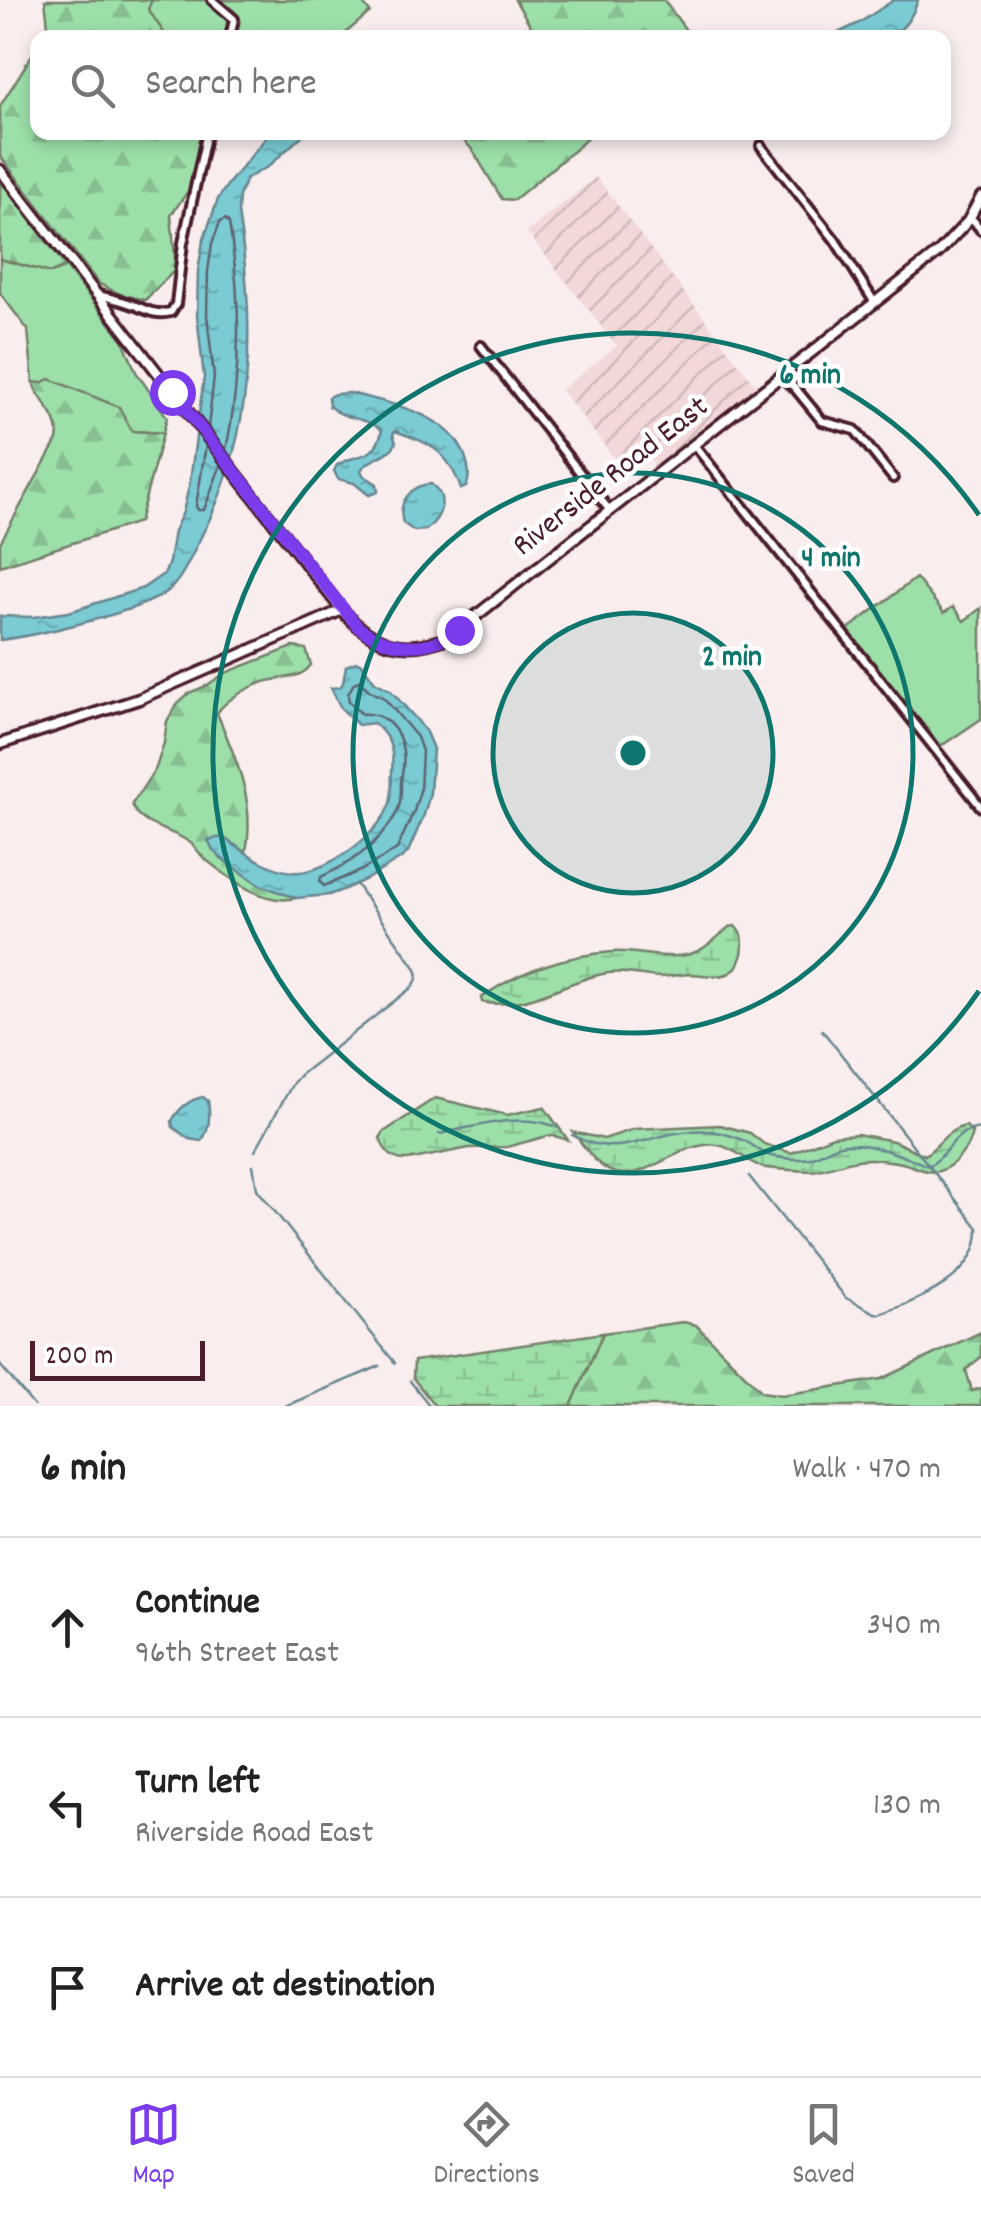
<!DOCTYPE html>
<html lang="en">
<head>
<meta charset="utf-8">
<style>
  body { margin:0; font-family:Dekko,sans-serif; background:#f6f6f6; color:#222 }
  .scale { position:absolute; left:30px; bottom:25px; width:175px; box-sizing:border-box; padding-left:10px; border:5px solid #4a1f2b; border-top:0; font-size:28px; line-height:35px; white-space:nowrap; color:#4a1f2b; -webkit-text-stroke:8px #fff; paint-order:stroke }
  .stop { position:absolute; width:30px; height:30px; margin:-22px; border:8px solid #7c3aed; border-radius:50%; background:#fff }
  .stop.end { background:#7c3aed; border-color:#fff; box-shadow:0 2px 10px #0008 }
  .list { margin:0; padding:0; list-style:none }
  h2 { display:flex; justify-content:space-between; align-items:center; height:130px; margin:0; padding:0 40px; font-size:42px }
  h2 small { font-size:32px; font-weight:400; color:#767676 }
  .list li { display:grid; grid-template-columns:65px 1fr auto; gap:30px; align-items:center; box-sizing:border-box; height:180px; padding:0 40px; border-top:2px solid #e0e0e0 }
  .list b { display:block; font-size:38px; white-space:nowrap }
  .list p { margin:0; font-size:32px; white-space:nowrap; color:#767676 }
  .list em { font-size:32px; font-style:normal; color:#767676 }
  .icon { flex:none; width:55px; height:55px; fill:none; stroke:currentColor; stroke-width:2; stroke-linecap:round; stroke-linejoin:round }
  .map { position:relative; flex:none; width:981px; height:1406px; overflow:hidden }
  .search { position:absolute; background:#fff; box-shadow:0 5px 15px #0003; left:30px; right:30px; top:30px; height:110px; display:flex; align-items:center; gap:25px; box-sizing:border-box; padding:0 35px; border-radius:20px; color:#767676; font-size:38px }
  .sheet { height:670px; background:#fff }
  nav { display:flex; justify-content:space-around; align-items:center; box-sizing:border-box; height:140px; border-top:2px solid #e0e0e0; background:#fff; font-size:28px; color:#767676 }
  nav a { display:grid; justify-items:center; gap:5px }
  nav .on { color:#7c3aed }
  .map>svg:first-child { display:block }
  .industrial { fill:url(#industrial-furrows) }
  .grass { fill:#9cdfa9; stroke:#737f6a; stroke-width:2.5 }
  .forest { fill:url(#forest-firs); stroke:#737f6a; stroke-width:2.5 }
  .wetland { fill:url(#wetland-marsh); stroke:#737f6a; stroke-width:2.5 }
  .water { fill:url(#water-ripples); stroke:#678690; stroke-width:2.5 }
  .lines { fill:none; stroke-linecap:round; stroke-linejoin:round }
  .shore { stroke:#5d646f; stroke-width:2.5 }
  .stream { stroke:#678690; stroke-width:2.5 }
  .minor-casing { stroke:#4a1f2b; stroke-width:14 }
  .tertiary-casing { stroke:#4a1f2b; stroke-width:15 }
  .minor { stroke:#fff; stroke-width:6 }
  .tertiary { stroke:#fff; stroke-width:8 }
  .route { stroke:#7c3aed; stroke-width:12 }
  .ring { fill:none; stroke:#0f766e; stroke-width:5 }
  .labels { text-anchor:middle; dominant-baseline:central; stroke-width:9; stroke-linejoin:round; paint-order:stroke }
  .street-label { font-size:32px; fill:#4a1f2b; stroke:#fff }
  .centre { fill:#0f766e; stroke:#fff; stroke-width:5 }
  .ring-label { font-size:30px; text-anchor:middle; font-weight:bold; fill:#0f766e; stroke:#fff; stroke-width:9; stroke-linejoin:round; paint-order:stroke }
</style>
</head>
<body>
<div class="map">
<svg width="981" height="1406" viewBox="0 0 981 1406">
  <defs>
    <pattern id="industrial-furrows" width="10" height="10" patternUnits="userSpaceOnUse" patternTransform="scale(2.5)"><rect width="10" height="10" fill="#f2d8d8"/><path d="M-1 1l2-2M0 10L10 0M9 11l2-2" fill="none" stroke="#d1b9ba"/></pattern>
    <pattern id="forest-firs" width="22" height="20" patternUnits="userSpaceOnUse" patternTransform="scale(2.5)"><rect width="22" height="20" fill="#9cdfa9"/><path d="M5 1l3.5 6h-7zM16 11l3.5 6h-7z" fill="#88bf92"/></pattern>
    <pattern id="wetland-marsh" width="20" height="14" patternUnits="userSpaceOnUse" patternTransform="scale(2.5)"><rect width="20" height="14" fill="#9cdfa9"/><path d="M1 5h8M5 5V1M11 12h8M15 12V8" fill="none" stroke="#88bf92"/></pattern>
    <pattern id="water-ripples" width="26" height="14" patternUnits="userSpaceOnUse" patternTransform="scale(2.5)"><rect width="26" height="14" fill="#7acbd4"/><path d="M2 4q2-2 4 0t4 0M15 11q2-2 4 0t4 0" fill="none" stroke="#6baeb6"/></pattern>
  </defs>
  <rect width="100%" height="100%" fill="#f9eded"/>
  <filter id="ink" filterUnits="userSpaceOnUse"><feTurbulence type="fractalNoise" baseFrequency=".01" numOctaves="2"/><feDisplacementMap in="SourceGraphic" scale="20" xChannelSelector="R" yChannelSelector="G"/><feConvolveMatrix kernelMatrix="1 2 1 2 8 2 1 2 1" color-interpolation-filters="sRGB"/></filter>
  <g filter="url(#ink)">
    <path class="industrial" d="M596 177 753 382 759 385 656 466 637 443 616 460 561 390 617 346 527 232Z"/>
    <path class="grass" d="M115 0H360L370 12 341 37 144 38Z
      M0 259 51 273 66 267 123 340 136 372 167 417 163 433 132 431 41 384 33 382 28 330 0 293Z
      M916 578 944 613 953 607 964 621 981 608V719L944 744 939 745 935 741 847 630Z"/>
    <path class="forest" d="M45 0H152L148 9 167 37H43L48 25Z
      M515 0H664L688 33 697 37 560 38 532 28Z
      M37 47 38 132 201 133 191 187 171 215 176 269 145 300 120 294 99 284 0 156V106Z
      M456 133H592L579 146 514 200 502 199 472 149Z
      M0 179 66 267 51 273 0 259Z
      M50 379 119 407 132 431 163 433 139 522 0 566V543L57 440C62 416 39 403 33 382L41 383Z
      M293 647 306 649 311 665C300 679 289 676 273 680 255 683 227 698 217 713 236 759 256 801 246 852L222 837 221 858 260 885 296 898C264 906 229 878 205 859 199 854 196 846 189 842 172 829 138 827 132 804L156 768 164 743 167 721 178 703 189 693 206 686 225 673Z
      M683 1322 696 1325 762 1392 782 1395 882 1379 981 1332V1357L966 1370 972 1391 981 1388V1406H571L603 1333Z"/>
    <path class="wetland" d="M735 926C743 935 744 941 742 954 740 961 737 969 730 973 719 978 703 975 692 974 681 974 672 976 661 977 643 977 626 970 608 973 567 979 524 1012 482 1002L481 998C518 971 566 955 613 952 639 950 673 963 698 951 709 946 720 935 729 927Z
      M435 1098 507 1115 544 1107 568 1140 551 1135 507 1147 469 1148 408 1160C393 1161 384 1151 380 1138L384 1132Z
      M720 1125 750 1133 764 1144 791 1153 833 1136 857 1134 893 1141 925 1155C940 1145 947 1129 966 1126L972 1132C970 1147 955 1166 939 1171 927 1174 914 1166 902 1163 892 1161 881 1160 872 1159 854 1158 837 1166 819 1170 810 1172 776 1169 766 1168 750 1166 739 1149 718 1145 680 1139 644 1186 610 1171 595 1164 583 1145 573 1132L604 1139 634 1129Z
      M603 1333 571 1406H435L413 1378 414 1361Z"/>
    <path class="water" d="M894 0H918C902 49 871 38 830 37L859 23Z
      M270 133H305L269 166 246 179 239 196 238 212C256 327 255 434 200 539 191 556 183 578 168 591 144 611 34 636 0 640V616L33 617 69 612 143 588 165 573 169 562 174 531 183 512 190 482 204 377 197 315 198 271 203 241 218 199 228 184Z
      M350 393C389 403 449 413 465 456 469 467 471 477 466 487L461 489C448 451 432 444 395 431L393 434 396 443C389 457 370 457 361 470L363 475 377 484 378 492 369 495 354 483 338 479 334 471 337 465C359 452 376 461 382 430 367 417 344 420 329 406L328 397 335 394Z
      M431 484C449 497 442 517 426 530L414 531 403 523C397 503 410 485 431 484Z
      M356 662 361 663 375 682 390 690 417 720 426 732 433 749 430 793 424 815 408 852 403 857 367 879 345 889 329 895 296 898 260 885 221 858 213 850 208 840 222 837C243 850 266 869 292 872 325 875 381 834 390 803 393 793 391 781 392 771 394 750 391 738 374 723L358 725 341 708 331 688 340 687 343 683 346 666Z
      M203 1097 208 1101C210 1114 210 1131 201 1141L189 1139 173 1127 172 1121C179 1108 188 1100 203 1097Z"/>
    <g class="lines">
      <path class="shore" d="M208 427 214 377 207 315 208 271 212 244 220 222 225 219 229 223C241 298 242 375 226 450
        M206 445 196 506 198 510H204L221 464
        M359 681 370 691 384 698 417 737 422 751 420 791 414 811 397 849 362 870 324 886 320 882 321 877C349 864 376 847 393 819 401 807 401 796 401 782 402 772 405 761 403 751 400 729 384 712 362 714L349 702 348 694 354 683Z"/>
      <path class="stream" d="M439 1134C473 1127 525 1111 558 1128
        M572 1135C621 1161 644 1134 692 1131 709 1129 729 1134 745 1141 755 1146 760 1153 771 1156 783 1158 798 1161 810 1158 823 1154 832 1145 846 1144 874 1143 903 1156 928 1166 951 1155 950 1131 981 1128
        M255 1151 293 1083 300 1075 411 988C418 980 420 975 414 966L356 884
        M253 1165 257 1189 395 1363
        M749 1176 846 1298 875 1313 880 1314C918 1300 979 1278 978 1228L822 1030
        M0 1365 34 1406
        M410 1381 430 1406
        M285 1406 380 1366"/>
      <defs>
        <path id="minor" d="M212 0 234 19 230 38
          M761 146 835 240 875 303
          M974 221 981 230
          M99 295C109 298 121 300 131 304 146 309 154 316 171 312L176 304 183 243 207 132
          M481 346 610 511
          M781 377 795 388 822 421 855 430 893 478
          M695 446 981 807"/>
        <path id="tertiary" d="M0 170 342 610C373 646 405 655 449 637L939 252 968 221 981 197
          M0 744 139 699 342 610"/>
      </defs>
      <use href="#minor" class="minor-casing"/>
      <use href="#tertiary" class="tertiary-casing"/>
      <use href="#minor" class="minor"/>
      <use href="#tertiary" class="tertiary"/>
    </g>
  </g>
  <g class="lines" filter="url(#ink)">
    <path class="route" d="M172 392 358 627C389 650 427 653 459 630"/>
  </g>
  <circle cx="633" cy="753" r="140" fill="#0f766e" fill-opacity=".12"/>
  <g class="ring">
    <circle cx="633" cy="753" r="140"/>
    <circle cx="633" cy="753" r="280"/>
    <path d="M979 991A420 420 0 1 1 979 515"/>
  </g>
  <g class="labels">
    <g class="street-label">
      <text transform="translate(612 478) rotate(-38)">Riverside Road East</text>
    </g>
  </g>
  <circle cx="633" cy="753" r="15" class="centre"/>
  <g class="ring-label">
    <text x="810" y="383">6 min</text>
    <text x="831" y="566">4 min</text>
    <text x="732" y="665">2 min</text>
  </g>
</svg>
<div class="scale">200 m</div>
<div class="stop" style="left:172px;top:392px"></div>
<div class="stop end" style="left:459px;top:630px"></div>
<div class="search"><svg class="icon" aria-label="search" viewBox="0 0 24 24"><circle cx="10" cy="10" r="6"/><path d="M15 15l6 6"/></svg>Search here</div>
</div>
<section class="sheet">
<h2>6 min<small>Walk · 470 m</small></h2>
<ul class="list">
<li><svg class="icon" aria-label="ahead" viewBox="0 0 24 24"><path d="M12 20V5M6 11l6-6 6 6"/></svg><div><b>Continue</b><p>96th Street East</p></div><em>340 m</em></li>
<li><svg class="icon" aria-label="left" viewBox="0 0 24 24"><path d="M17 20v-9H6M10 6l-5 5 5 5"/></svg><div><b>Turn left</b><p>Riverside Road East</p></div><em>130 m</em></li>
<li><svg class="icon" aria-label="arrive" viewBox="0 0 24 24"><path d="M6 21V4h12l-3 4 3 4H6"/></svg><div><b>Arrive at destination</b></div></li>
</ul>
</section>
<nav>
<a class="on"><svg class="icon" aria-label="map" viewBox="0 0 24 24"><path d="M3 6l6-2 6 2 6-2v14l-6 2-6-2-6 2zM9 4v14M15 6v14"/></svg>Map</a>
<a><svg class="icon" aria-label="directions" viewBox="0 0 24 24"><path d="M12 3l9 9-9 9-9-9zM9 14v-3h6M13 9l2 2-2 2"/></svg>Directions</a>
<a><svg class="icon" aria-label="saved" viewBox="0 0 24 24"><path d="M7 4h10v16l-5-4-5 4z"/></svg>Saved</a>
</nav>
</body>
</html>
